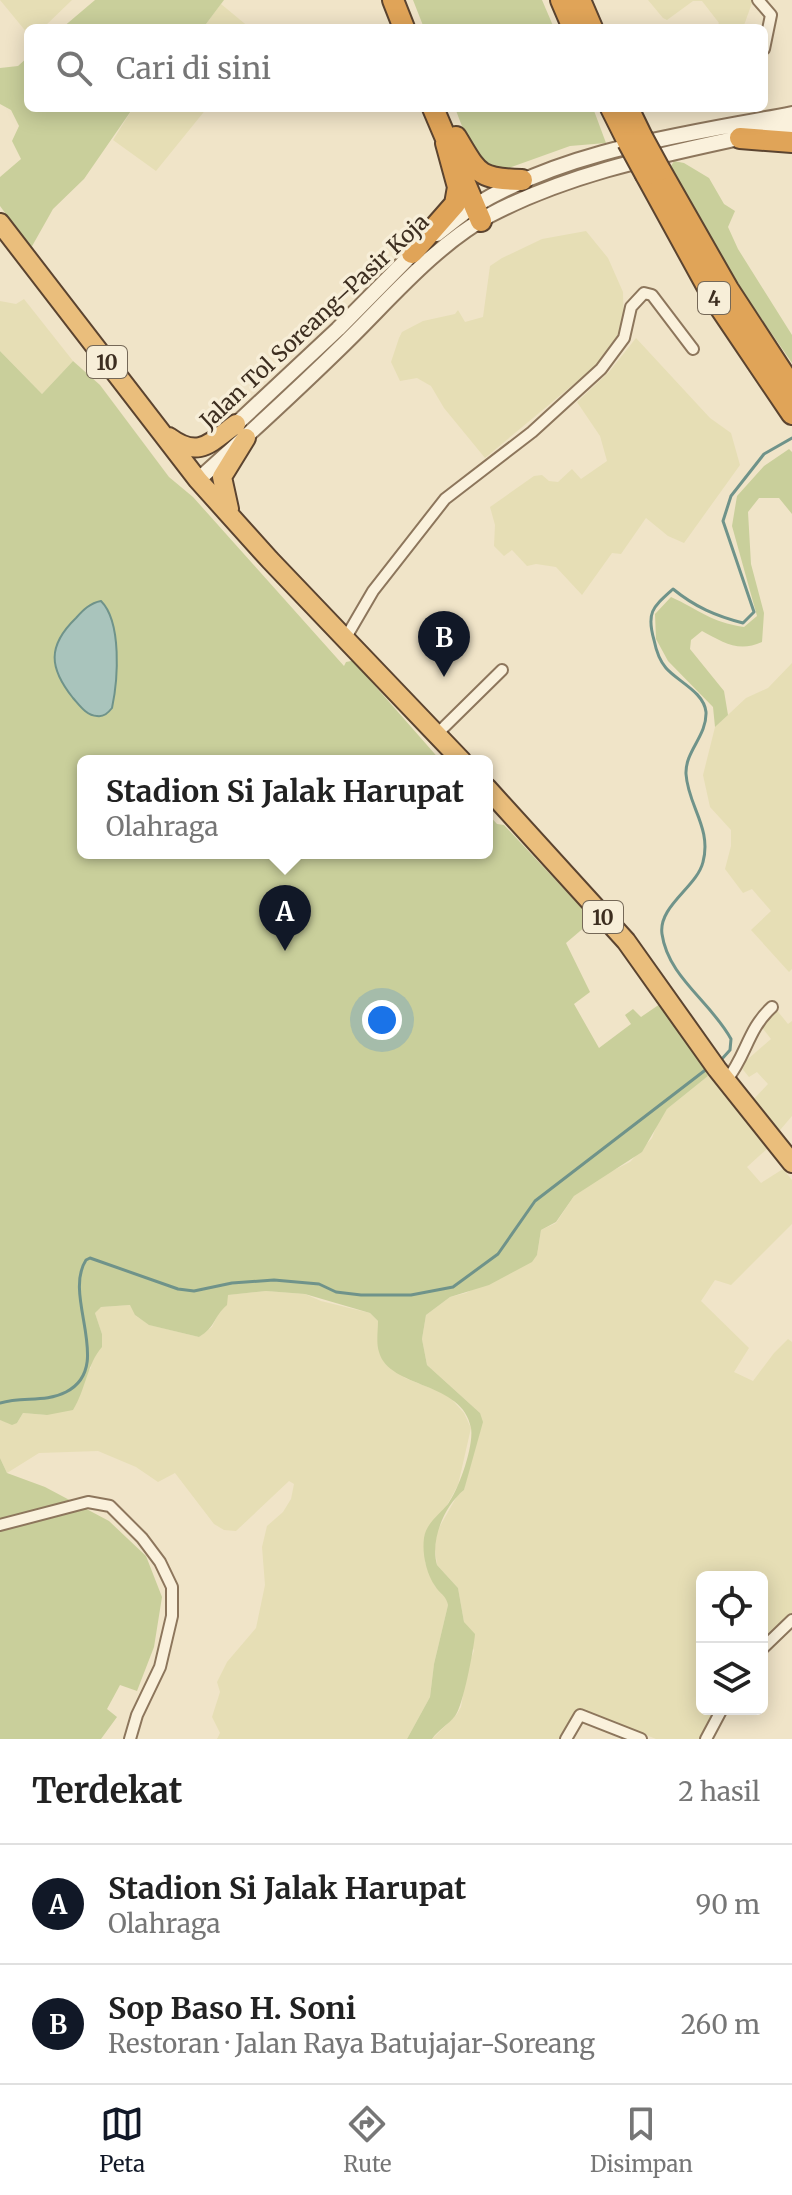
<!DOCTYPE html>
<html lang="id">
<head>
<meta charset="utf-8">
<style>
  body { margin:0; font-family:Merriweather,serif; background:#f6f6f6; color:#222 }
  .controls { position:absolute; right:24px; bottom:24px; display:grid; overflow:hidden; border-radius:12px; box-shadow:0 4px 20px #0003 }
  .controls button { width:72px; height:72px; display:grid; place-items:center; padding:0; border:0; border-bottom:2px solid #e0e0e0; background:#fff; color:#222; font:40px sans-serif }
  .you { position:absolute; left:382px; top:1020px; width:28px; height:28px; margin:-20px; border:6px solid #fff; border-radius:50%; background:#1a73e8; box-shadow:0 0 0 12px #1a73e833 }
  .badge { display:grid; place-items:center; width:52px; height:52px; border-radius:50%; background:#111827; color:#fff; font-size:26px; font-weight:700 }
  .pin { position:absolute; translate:-50% -66px; filter:drop-shadow(0 2px 4px #0008) }
  .pin::after { content:''; position:absolute; top:42px; width:28px; height:24px; background:inherit; clip-path:polygon(0 0,100% 0,50% 100%) }
  .popup { position:absolute; left:77px; top:755px; width:416px; height:104px; box-sizing:border-box; display:grid; place-content:center; border-radius:12px; background:#fff; filter:drop-shadow(0 2px 6px #0005); font-size:26px; white-space:nowrap; color:#767676 }
  .popup b { font-size:30px; color:#222 }
  .popup::after { content:''; position:absolute; left:50%; top:100%; margin-left:-16px; border:16px solid transparent; border-top-color:#fff }
  .list { margin:0; padding:0; list-style:none }
  h2 { display:flex; justify-content:space-between; align-items:center; height:104px; margin:0; padding:0 32px; font-size:34px }
  h2 small { font-size:26px; font-weight:400; color:#767676 }
  .list li { display:grid; grid-template-columns:52px 1fr auto; gap:24px; align-items:center; box-sizing:border-box; height:120px; padding:0 32px; border-top:2px solid #e0e0e0 }
  .list b { display:block; font-size:30px; white-space:nowrap }
  .list p { margin:0; font-size:26px; white-space:nowrap; color:#767676 }
  .list em { font-size:26px; font-style:normal; color:#767676 }
  .icon { flex:none; width:44px; height:44px; fill:none; stroke:currentColor; stroke-width:2; stroke-linecap:round; stroke-linejoin:round }
  .map { position:relative; flex:none; width:792px; height:1739px; overflow:hidden }
  .search { position:absolute; background:#fff; box-shadow:0 4px 20px #0003; left:24px; right:24px; top:24px; height:88px; display:flex; align-items:center; gap:20px; box-sizing:border-box; padding:0 28px; border-radius:12px; color:#767676; font-size:30px }
  .sheet { height:344px; background:#fff }
  nav { display:flex; justify-content:space-around; align-items:center; box-sizing:border-box; height:112px; border-top:2px solid #e0e0e0; background:#fff; font-size:22px; color:#767676 }
  nav a { display:grid; justify-items:center; gap:4px }
  nav .on { color:#111827 }
  .map>svg:first-child { display:block }
  .farmland { fill:#e6deb5 }
  .green { fill:#c9cf9b }
  .water { fill:#a9c4bc; stroke:#6f938a; stroke-width:2 }
  .lines { fill:none; stroke-linecap:round; stroke-linejoin:round }
  .stream { stroke:#6f938a; stroke-width:3 }
  .minor-casing { stroke:#8d765c; stroke-width:14 }
  .tertiary-casing { stroke:#8d765c; stroke-width:18 }
  .trunk-casing { stroke:#5b4430; stroke-width:22 }
  .motorway-casing { stroke:#5b4430; stroke-width:24 }
  .minor { stroke:#faf1dc; stroke-width:10 }
  .tertiary { stroke:#faf1dc; stroke-width:14 }
  .trunk { stroke:#eabe7c; stroke-width:18 }
  .motorway { stroke:#e0a458; stroke-width:20 }
  .motorway-bridge-casing { stroke:#5b4430; stroke-width:24; stroke-linecap:butt }
  .motorway-bridge { stroke:#e0a458; stroke-width:20 }
  .labels { text-anchor:middle; dominant-baseline:central; stroke-width:7; stroke-linejoin:round; paint-order:stroke }
  .shield { fill:#f7eed8; stroke:#756857; stroke-width:2 }
  .shield-label { font-size:20px; font-weight:bold; fill:#3d2e20 }
  .street-label { font-size:22px; fill:#3d2e20; stroke:#f7eed8 }
</style>
</head>
<body>
<div class="map">
<svg width="792" height="1739" viewBox="0 0 792 1739">
  <rect width="100%" height="100%" fill="#f0e4c8"/>
  <path class="farmland" d="M0 0H72L43 28H28V34Z
    M648 0H753L743 28H715L719 23 702 1H693L667 20 663 18Z
    M221 4 250 28H203Z
    M133 108H207L156 171 113 140Z
    M586 231 608 258 623 292 624 331 604 359 485 458 444 408 431 386 417 378 400 381 391 362 399 338 402 332 423 321 455 314 458 310 465 322 483 317 490 266 502 258 542 239Z
    M24 299 73 361 42 394 0 351V301L16 304Z
    M636 338 710 418 731 433 740 465 684 543 668 536 646 518 621 554 612 553 582 595 556 567 536 564 527 566 512 550 504 556 494 546 495 525 490 507 534 476 542 475 549 481 558 482 572 469 581 479 607 461 600 436 577 402 609 372Z
    M792 663V969L789 972 751 930 771 911 752 889 743 893 725 869 731 846V830L710 807 703 775 715 727 746 698 768 688Z
    M775 1008 788 1024 792 1021V1116L775 1136 749 1104 768 1084 757 1072 749 1077 740 1066 771 1039 760 1025Z
    M708 1076 718 1084 768 1148 747 1167 761 1183 783 1169 792 1180V1224L731 1285 715 1280 701 1301 749 1348 734 1372 753 1381 774 1353 788 1339 792 1342V1616L765 1641 762 1639V1577H702V1709H719L702 1739H656L579 1708 563 1739H432L457 1714 461 1707 468 1665 474 1651 464 1622 458 1588 437 1565 435 1549 436 1533 457 1496 464 1490 480 1413 427 1365 422 1339 426 1315 450 1297 466 1293 537 1255 541 1230 556 1223 574 1196 602 1176 630 1162 652 1138 658 1122 667 1109Z
    M266 1291 305 1294 321 1301 370 1313 378 1321V1345L405 1378 448 1395 464 1413 471 1428 458 1485 446 1507 425 1562 435 1586 446 1597 448 1605 434 1664 430 1697 407 1739H217L220 1733 212 1717 220 1692 217 1682 227 1662 256 1628 265 1585 262 1547 267 1526 283 1512 291 1499 294 1484 289 1481 236 1531 224 1530 214 1524 175 1473 158 1482 136 1467 98 1451 39 1453 7 1473 0 1458V1420L17 1423 23 1413 47 1415 91 1368 92 1358 102 1334 95 1313 100 1307 131 1305 136 1316 150 1325 199 1337 212 1327 227 1295Z"/>
  <path class="green" d="M95 0H224L203 28H62Z
    M413 0H542L554 28H424Z
    M28 57V108H133L84 179 53 209 31 248 0 206V177L21 159 12 141 19 126 11 110 0 104V68L18 66Z
    M455 108H593L606 143 570 146 506 169C474 167 465 133 455 108Z
    M674 161 684 163 709 178 724 204 735 211 728 227 738 249 792 335V363L719 257 671 166Z
    M0 351 42 394 73 361 100 385 169 477 193 497 344 666 346 662 356 660 369 679 441 761H83V853H487V813L497 824 504 825 593 920 566 943 590 992 574 1004 599 1048 631 1024 625 1015 633 1009 641 1017 660 1004 698 1055 708 1076 667 1109 642 1152 574 1196 556 1222 541 1230 537 1255 532 1262 489 1285 450 1297 426 1315 422 1339 427 1365 480 1413 483 1422 464 1490C444 1506 430 1540 437 1565L458 1588 464 1622 475 1634C474 1648 463 1707 455 1716 448 1725 438 1730 432 1739H407L430 1697 434 1664 448 1605C446 1595 440 1594 435 1586 426 1573 422 1553 424 1538 426 1523 440 1514 448 1504 459 1489 474 1446 471 1428 463 1381 389 1389 379 1352 376 1343 378 1331 378 1321L370 1313 305 1294 266 1291 228 1295 227 1305C213 1317 216 1327 199 1337L149 1325 135 1315 130 1305 101 1307 95 1313 102 1334V1347C87 1364 86 1389 73 1410L47 1415 23 1413 17 1423 12 1425 0 1420Z
    M789 449 792 452V514L779 498H759L748 512 751 564 764 613 762 642C738 653 723 642 702 631L691 640 690 649 724 691 728 715 715 727 713 707 668 661 656 639 655 614 671 597C700 610 710 622 744 627L757 616 732 526 737 496 764 466Z
    M0 1458 7 1473 45 1487 109 1521 146 1556 162 1597 154 1647 137 1691 120 1685 107 1709 117 1717 101 1739H0Z"/>
  <path class="water" d="M101 601C122 622 118 680 112 708 108 713 104 717 97 716 87 716 80 706 73 698 49 668 47 646 76 618 83 610 90 603 101 601Z"/>
  <g class="lines">
    <path class="stream" d="M721 1060 730 1050 731 1039C711 1002 668 977 662 934 658 906 697 887 703 862 712 828 688 806 686 774 685 751 707 736 706 712 704 692 677 681 666 668 659 660 656 650 654 640 646 612 653 607 673 589 695 607 716 616 743 623L754 612 723 521 731 496 764 454 792 438
      M0 1403C22 1396 45 1403 66 1392 115 1367 62 1297 86 1260L90 1258 178 1289 194 1291 232 1283 274 1280 319 1284 336 1292 361 1295H411L453 1287 498 1254 535 1201 708 1068"/>
    <defs>
      <path id="minor" d="M758 0 771 15 764 49
        M345 639 373 591 445 499 532 432 601 369 624 338 631 307 644 293 652 295 693 349
        M437 734 502 670
        M726 1081C747 1055 747 1030 772 1007
        M0 1525 88 1502 110 1506 142 1538 160 1562 172 1587V1616L160 1667 137 1715 130 1739
        M762 1649 792 1620
        M566 1739 580 1715 641 1739
        M706 1739 722 1709"/>
      <path id="tertiary" d="M437 234C450 224 462 213 476 205 571 148 686 135 792 114
        M231 429 338 329 417 249
        M198 480C248 435 297 390 345 343 390 299 434 246 490 215 583 166 690 150 792 126"/>
      <path id="trunk" d="M0 223 198 480 270 560 462 761
        M169 437C199 459 210 443 236 424
        M229 509 222 477 246 438
        M487 788 626 941 717 1069 792 1163"/>
      <path id="motorway" d="M393 0 404 28
        M561 0 573 28
        M580 0 592 28
        M433 108 481 221
        M611 108 628 142
        M628 108 642 137
        M456 137C478 173 477 179 522 180
        M740 138 792 142
        M660 170 728 289 792 387
        M646 175 713 297 792 414
        M412 253 455 204 458 187 446 143"/>
    </defs>
    <use href="#minor" class="minor-casing"/>
    <use href="#tertiary" class="tertiary-casing"/>
    <use href="#trunk" class="trunk-casing"/>
    <use href="#motorway" class="motorway-casing"/>
    <use href="#minor" class="minor"/>
    <use href="#tertiary" class="tertiary"/>
    <use href="#trunk" class="trunk"/>
    <use href="#motorway" class="motorway"/>
    <defs>
      <path id="motorway-bridge" d="M642 137 660 170
        M628 142 646 175"/>
    </defs>
    <use href="#motorway-bridge" class="motorway-bridge-casing"/>
    <use href="#motorway-bridge" class="motorway-bridge"/>
  </g>
  <g class="labels">
    <g class="shield">
      <rect x="698" y="282" width="32" height="32" rx="6"/>
      <rect x="87" y="346" width="40" height="32" rx="6"/>
      <rect x="583" y="901" width="40" height="32" rx="6"/>
    </g>
    <g class="shield-label">
      <text x="714" y="298">4</text>
      <text x="107" y="362">10</text>
      <text x="603" y="917">10</text>
    </g>
    <g class="street-label">
      <text transform="translate(314 321) rotate(-43)">Jalan Tol Soreang–Pasir Koja</text>
    </g>
  </g>
</svg>
<div class="controls">
<button><svg class="icon" aria-label="locate" viewBox="0 0 24 24"><circle cx="12" cy="12" r="6"/><path d="M12 2v4M12 18v4M2 12h4M18 12h4"/></svg></button>
<button><svg class="icon" aria-label="layers" viewBox="0 0 24 24"><path d="M12 4l9 5-9 5-9-5zM3 14l9 5 9-5"/></svg></button>
</div>
<div class="you"></div>
<div class="pin badge" style="left:285px;top:951px">A</div>
<div class="popup"><b>Stadion Si Jalak Harupat</b>Olahraga</div>
<div class="pin badge" style="left:444px;top:677px">B</div>
<div class="search"><svg class="icon" aria-label="search" viewBox="0 0 24 24"><circle cx="10" cy="10" r="6"/><path d="M15 15l6 6"/></svg>Cari di sini</div>
</div>
<section class="sheet">
<h2>Terdekat<small>2 hasil</small></h2>
<ul class="list">
<li><span class="badge">A</span><div><b>Stadion Si Jalak Harupat</b><p>Olahraga</p></div><em>90 m</em></li>
<li><span class="badge">B</span><div><b>Sop Baso H. Soni</b><p>Restoran · Jalan Raya Batujajar-Soreang</p></div><em>260 m</em></li>
</ul>
</section>
<nav>
<a class="on"><svg class="icon" aria-label="map" viewBox="0 0 24 24"><path d="M3 6l6-2 6 2 6-2v14l-6 2-6-2-6 2zM9 4v14M15 6v14"/></svg>Peta</a>
<a><svg class="icon" aria-label="directions" viewBox="0 0 24 24"><path d="M12 3l9 9-9 9-9-9zM9 14v-3h6M13 9l2 2-2 2"/></svg>Rute</a>
<a><svg class="icon" aria-label="saved" viewBox="0 0 24 24"><path d="M7 4h10v16l-5-4-5 4z"/></svg>Disimpan</a>
</nav>
</body>
</html>
